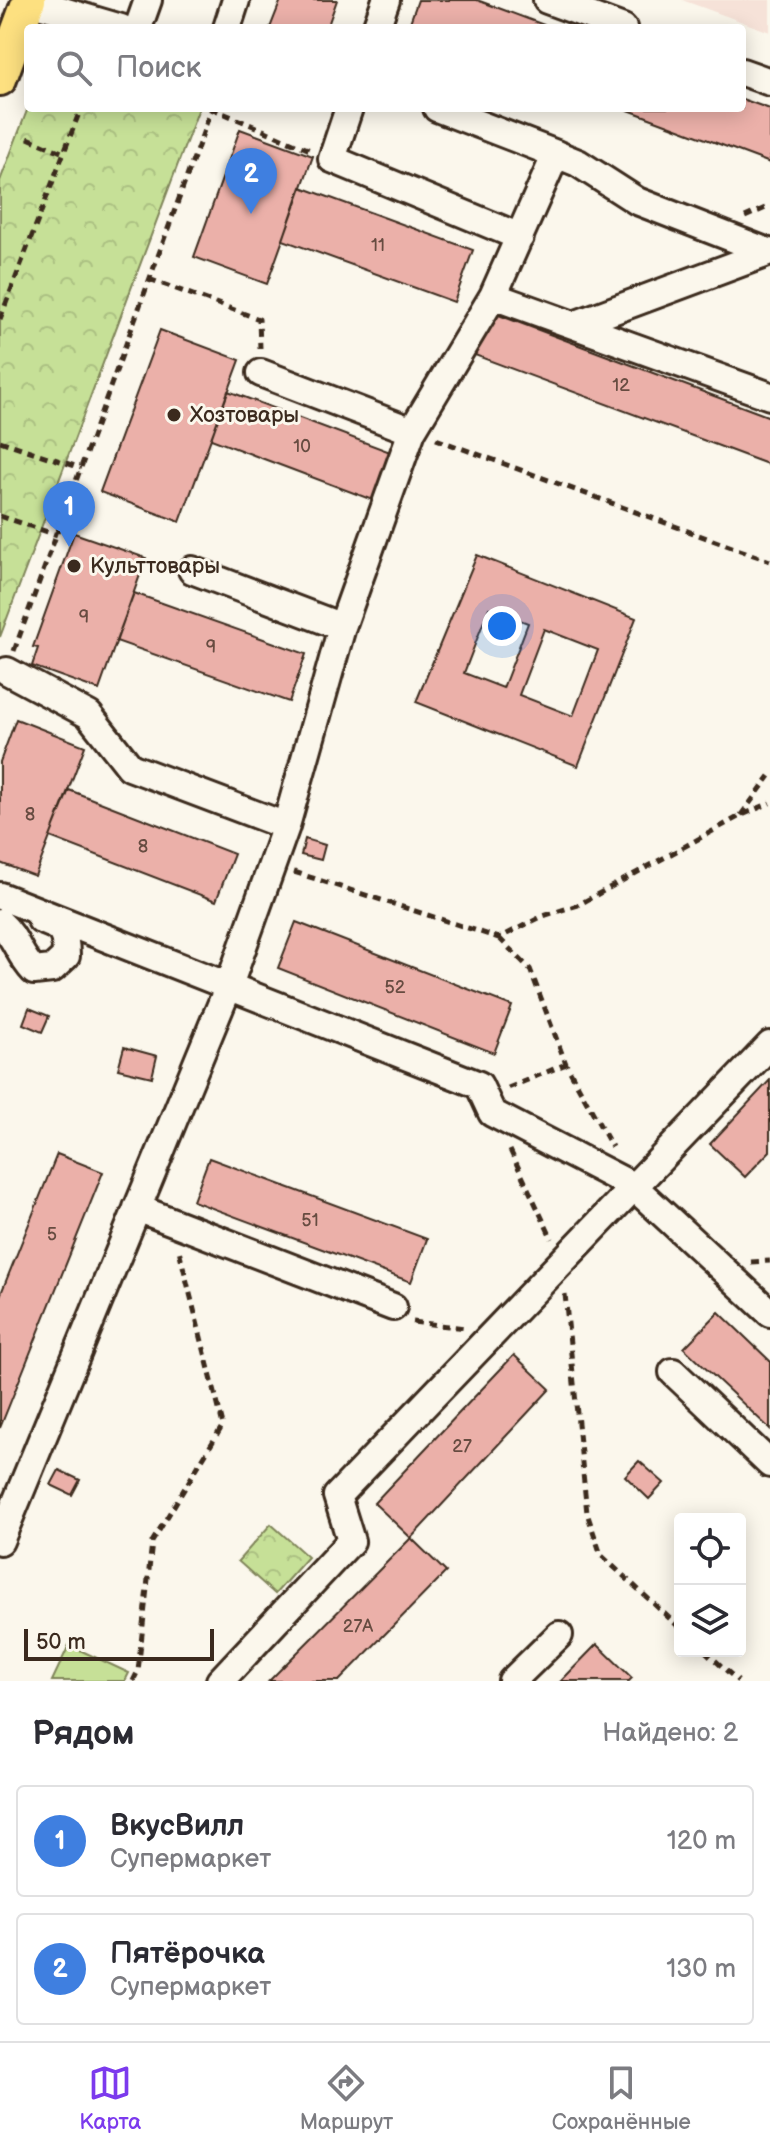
<!DOCTYPE html>
<html lang="ru">
<head>
<meta charset="utf-8">
<style>
  body { margin:0; font-family:"Balsamiq Sans",sans-serif; background:#f7f7f7; color:#2b2b33 }
  .controls { position:absolute; right:24px; bottom:24px; display:grid; overflow:hidden; border-radius:8px; box-shadow:0 4px 20px #0003 }
  .controls button { width:72px; height:72px; display:grid; place-items:center; padding:0; border:0; border-bottom:2px solid #e1e1e2; background:#fff; color:#2b2b33; font:40px sans-serif }
  .scale { position:absolute; left:24px; bottom:20px; width:190px; box-sizing:border-box; padding-left:8px; border:4px solid #3b2a1e; border-top:0; font-size:22px; line-height:28px; white-space:nowrap; color:#3b2a1e; -webkit-text-stroke:6px #fbf7ec; paint-order:stroke }
  .you { position:absolute; left:502px; top:626px; width:28px; height:28px; margin:-20px; border:6px solid #fff; border-radius:50%; background:#1a73e8; box-shadow:0 0 0 12px #1a73e833 }
  .badge { display:grid; place-items:center; width:52px; height:52px; border-radius:50%; background:#7c3aed; color:#fff; font-size:26px; font-weight:700 }
  .pin { position:absolute; translate:-50% -66px; filter:drop-shadow(0 2px 4px #0008) }
  .pin::after { content:''; position:absolute; top:42px; width:28px; height:24px; background:inherit; clip-path:polygon(0 0,100% 0,50% 100%) }
  .list { margin:0; padding:0; list-style:none }
  h2 { display:flex; justify-content:space-between; align-items:center; height:104px; margin:0; padding:0 32px; font-size:34px }
  h2 small { font-size:26px; font-weight:400; color:#7c7c81 }
  .list li { display:grid; grid-template-columns:52px 1fr auto; gap:24px; align-items:center; box-sizing:border-box; height:112px; margin:0 16px 16px; padding:0 16px; border:2px solid #e1e1e2; border-radius:8px }
  .list b { display:block; font-size:30px; white-space:nowrap }
  .list p { margin:0; font-size:26px; white-space:nowrap; color:#7c7c81 }
  .list em { font-size:26px; font-style:normal; color:#7c7c81 }
  .icon { flex:none; width:44px; height:44px; fill:none; stroke:currentColor; stroke-width:2; stroke-linecap:round; stroke-linejoin:round }
  .map { position:relative; flex:none; width:770px; height:1681px; overflow:hidden }
  .search { position:absolute; background:#fff; box-shadow:0 4px 20px #0003; left:24px; right:24px; top:24px; height:88px; display:flex; align-items:center; gap:20px; box-sizing:border-box; padding:0 28px; border-radius:8px; color:#7c7c81; font-size:30px }
  .sheet { height:360px; background:#fff }
  nav { display:flex; justify-content:space-around; align-items:center; box-sizing:border-box; height:112px; border-top:2px solid #e1e1e2; background:#fff; font-size:22px; color:#7c7c81 }
  nav a { display:grid; justify-items:center; gap:4px }
  nav .on { color:#7c3aed }
  .map>svg:first-child { display:block }
  .built { fill:#f6e2d8 }
  .forest { fill:url(#forest-crowns); stroke:#80855a; stroke-width:2 }
  .garden { fill:#c6e097; stroke:#80855a; stroke-width:2 }
  .building { fill:#ebb0a9; stroke:#3b2a1e; stroke-width:2; fill-rule:evenodd }
  .lines { fill:none; stroke-linecap:round; stroke-linejoin:round }
  .minor-casing { stroke:#3b2a1e; stroke-width:32 }
  .major-casing { stroke:#3b2a1e; stroke-width:38 }
  .path { stroke:#3b2a1e; stroke-width:5; stroke-dasharray:8 6; stroke-linecap:butt }
  .minor { stroke:#fbf7ec; stroke-width:26 }
  .major { stroke:#fde080; stroke-width:32 }
  .poi-dot { fill:#3b2a1e; stroke:#fbf7ec; stroke-width:3 }
  .labels { text-anchor:middle; dominant-baseline:central; stroke-width:6; stroke-linejoin:round; paint-order:stroke }
  .number-label { font-size:18px; fill:#674c41 }
  .poi-label { font-size:22px; fill:#3b2a1e; stroke:#fbf7ec; text-anchor:start }
</style>
</head>
<body>
<div class="map">
<svg width="770" height="1681" viewBox="0 0 770 1681">
  <defs>
    <pattern id="forest-crowns" width="20" height="18" patternUnits="userSpaceOnUse" patternTransform="scale(2)"><rect width="20" height="18" fill="#c6e097"/><path d="M2 6a3 3 0 1 1 6 0M12 15a3 3 0 1 1 6 0" fill="none" stroke="#abc082"/></pattern>
  </defs>
  <rect width="100%" height="100%" fill="#fbf7ec"/>
  <filter id="ink" filterUnits="userSpaceOnUse"><feTurbulence type="fractalNoise" baseFrequency=".0125" numOctaves="2"/><feDisplacementMap in="SourceGraphic" scale="16" xChannelSelector="R" yChannelSelector="G"/><feConvolveMatrix kernelMatrix="1 2 1 2 8 2 1 2 1" color-interpolation-filters="sRGB"/></filter>
  <g filter="url(#ink)">
    <path class="built" d="M682 0H770V32Z"/>
    <path class="forest" d="M28 108H199L0 637V181Z
      M271 1524 308 1557 275 1594 238 1561Z"/>
    <path class="garden" d="M69 1645 129 1673 125 1681H52Z"/>
    <path class="building" d="M281 0H337L327 28H270Z
      M418 0H477L552 28H408Z
      M742 99 770 109V163L623 108H742Z
      M240 129 313 156 267 284 194 257Z
      M301 187 473 250 454 302 283 240Z
      M488 311 770 417V465L472 354Z
      M160 330 240 360 180 522 100 492Z
      M228 391 393 453 375 501 211 439Z
      M74 533 146 558 99 690 32 666 38 648 33 647Z
      M477 555 636 618 578 766 416 702ZM489 608 528 623 503 688 464 673ZM544 629 598 650 573 716 519 695Z
      M134 593 306 654 289 702 116 641Z
      M16 719 85 746 35 876 0 863V762Z
      M69 790 234 854 216 901 50 837Z
      M305 839 325 845 321 860 301 855Z
      M296 922 512 1006 494 1053 278 968Z
      M29 1008 49 1016 42 1032 23 1024Z
      M124 1047 157 1056 152 1077 118 1069Z
      M770 1080V1151L745 1177 710 1144Z
      M57 1154 103 1172 0 1428V1296Z
      M209 1158 427 1239 411 1282 193 1201Z
      M719 1312 770 1361V1429L684 1348Z
      M514 1355 550 1389 411 1538 374 1503Z
      M639 1461 664 1483 649 1499 625 1476Z
      M59 1470 80 1480 72 1495 51 1485Z
      M411 1538 446 1572 339 1681H269Z
      M597 1644 632 1678 629 1681H561Z"/>
    <g class="lines">
      <defs>
        <path id="minor" d="M547 0 623 28
          M29 1 121 28
          M138 28 148 0
          M227 28 236 0
          M376 28 386 0
          M742 72 770 82
          M349 108 332 159 520 237
          M556 154 578 163 637 201 768 252
          M493 296 770 396
          M574 325 770 252
          M261 373 412 431
          M192 570 342 627
          M7 671 89 715 130 767 286 826
          M0 896 479 1085 492 1113 633 1186 770 1313
          M0 923C17 938 17 953 34 971L52 969 66 956C66 934 63 927 41 920
          M137 1208 393 1307
          M673 1372 770 1464
          M0 1541 228 988 286 826 342 627 412 431 493 296 556 154 437 108
          M220 1681 351 1541 337 1496 770 1045
          M512 1681 559 1635"/>
        <path id="major" d="M0 79 29 0"/>
      </defs>
      <use href="#minor" class="minor-casing"/>
      <use href="#major" class="major-casing"/>
      <path class="path" d="M211 108 310 150
        M28 138 64 153
        M745 217 770 206
        M149 279 259 319 260 349
        M0 319 81 108
        M436 439 770 561
        M0 441 81 468
        M0 516 57 535
        M14 651 212 108
        M741 815 770 776
        M294 872 499 938 543 916 578 905 740 816 770 803
        M499 938 530 969 566 1064 612 1147
        M508 1088 566 1064
        M510 1150 552 1239
        M751 1262 770 1261
        M565 1294 587 1513 601 1555 680 1628
        M413 1322 466 1328
        M705 1651 738 1681
        M133 1681 138 1671 152 1542 223 1425 179 1250"/>
      <use href="#minor" class="minor"/>
      <use href="#major" class="major"/>
    </g>
  </g>
  <g class="poi-dot">
    <circle cx="174" cy="415" r="8"/>
    <circle cx="74" cy="566" r="8"/>
  </g>
  <g class="labels">
    <g class="number-label">
      <text x="378" y="245">11</text>
      <text x="621" y="385">12</text>
      <text x="302" y="446">10</text>
      <text x="84" y="617">9</text>
      <text x="211" y="647">9</text>
      <text x="30" y="814">8</text>
      <text x="143" y="846">8</text>
      <text x="395" y="987">52</text>
      <text x="310" y="1220">51</text>
      <text x="52" y="1234">5</text>
      <text x="462" y="1446">27</text>
      <text x="358" y="1626">27А</text>
    </g>
    <g class="poi-label">
      <text x="190" y="415">Хозтовары</text>
      <text x="90" y="566">Культтовары</text>
    </g>
  </g>
</svg>
<div class="controls">
<button><svg class="icon" aria-label="locate" viewBox="0 0 24 24"><circle cx="12" cy="12" r="6"/><path d="M12 2v4M12 18v4M2 12h4M18 12h4"/></svg></button>
<button><svg class="icon" aria-label="layers" viewBox="0 0 24 24"><path d="M12 4l9 5-9 5-9-5zM3 14l9 5 9-5"/></svg></button>
</div>
<div class="scale">50 m</div>
<div class="you"></div>
<div class="pin badge" style="left:69px;top:547px;background:#3f7fe0">1</div>
<div class="pin badge" style="left:251px;top:214px;background:#3f7fe0">2</div>
<div class="search"><svg class="icon" aria-label="search" viewBox="0 0 24 24"><circle cx="10" cy="10" r="6"/><path d="M15 15l6 6"/></svg>Поиск</div>
</div>
<section class="sheet">
<h2>Рядом<small>Найдено: 2</small></h2>
<ul class="list">
<li><span class="badge" style="background:#3f7fe0">1</span><div><b>ВкусВилл</b><p>Супермаркет</p></div><em>120 m</em></li>
<li><span class="badge" style="background:#3f7fe0">2</span><div><b>Пятёрочка</b><p>Супермаркет</p></div><em>130 m</em></li>
</ul>
</section>
<nav>
<a class="on"><svg class="icon" aria-label="map" viewBox="0 0 24 24"><path d="M3 6l6-2 6 2 6-2v14l-6 2-6-2-6 2zM9 4v14M15 6v14"/></svg>Карта</a>
<a><svg class="icon" aria-label="directions" viewBox="0 0 24 24"><path d="M12 3l9 9-9 9-9-9zM9 14v-3h6M13 9l2 2-2 2"/></svg>Маршрут</a>
<a><svg class="icon" aria-label="saved" viewBox="0 0 24 24"><path d="M7 4h10v16l-5-4-5 4z"/></svg>Сохранённые</a>
</nav>
</body>
</html>
